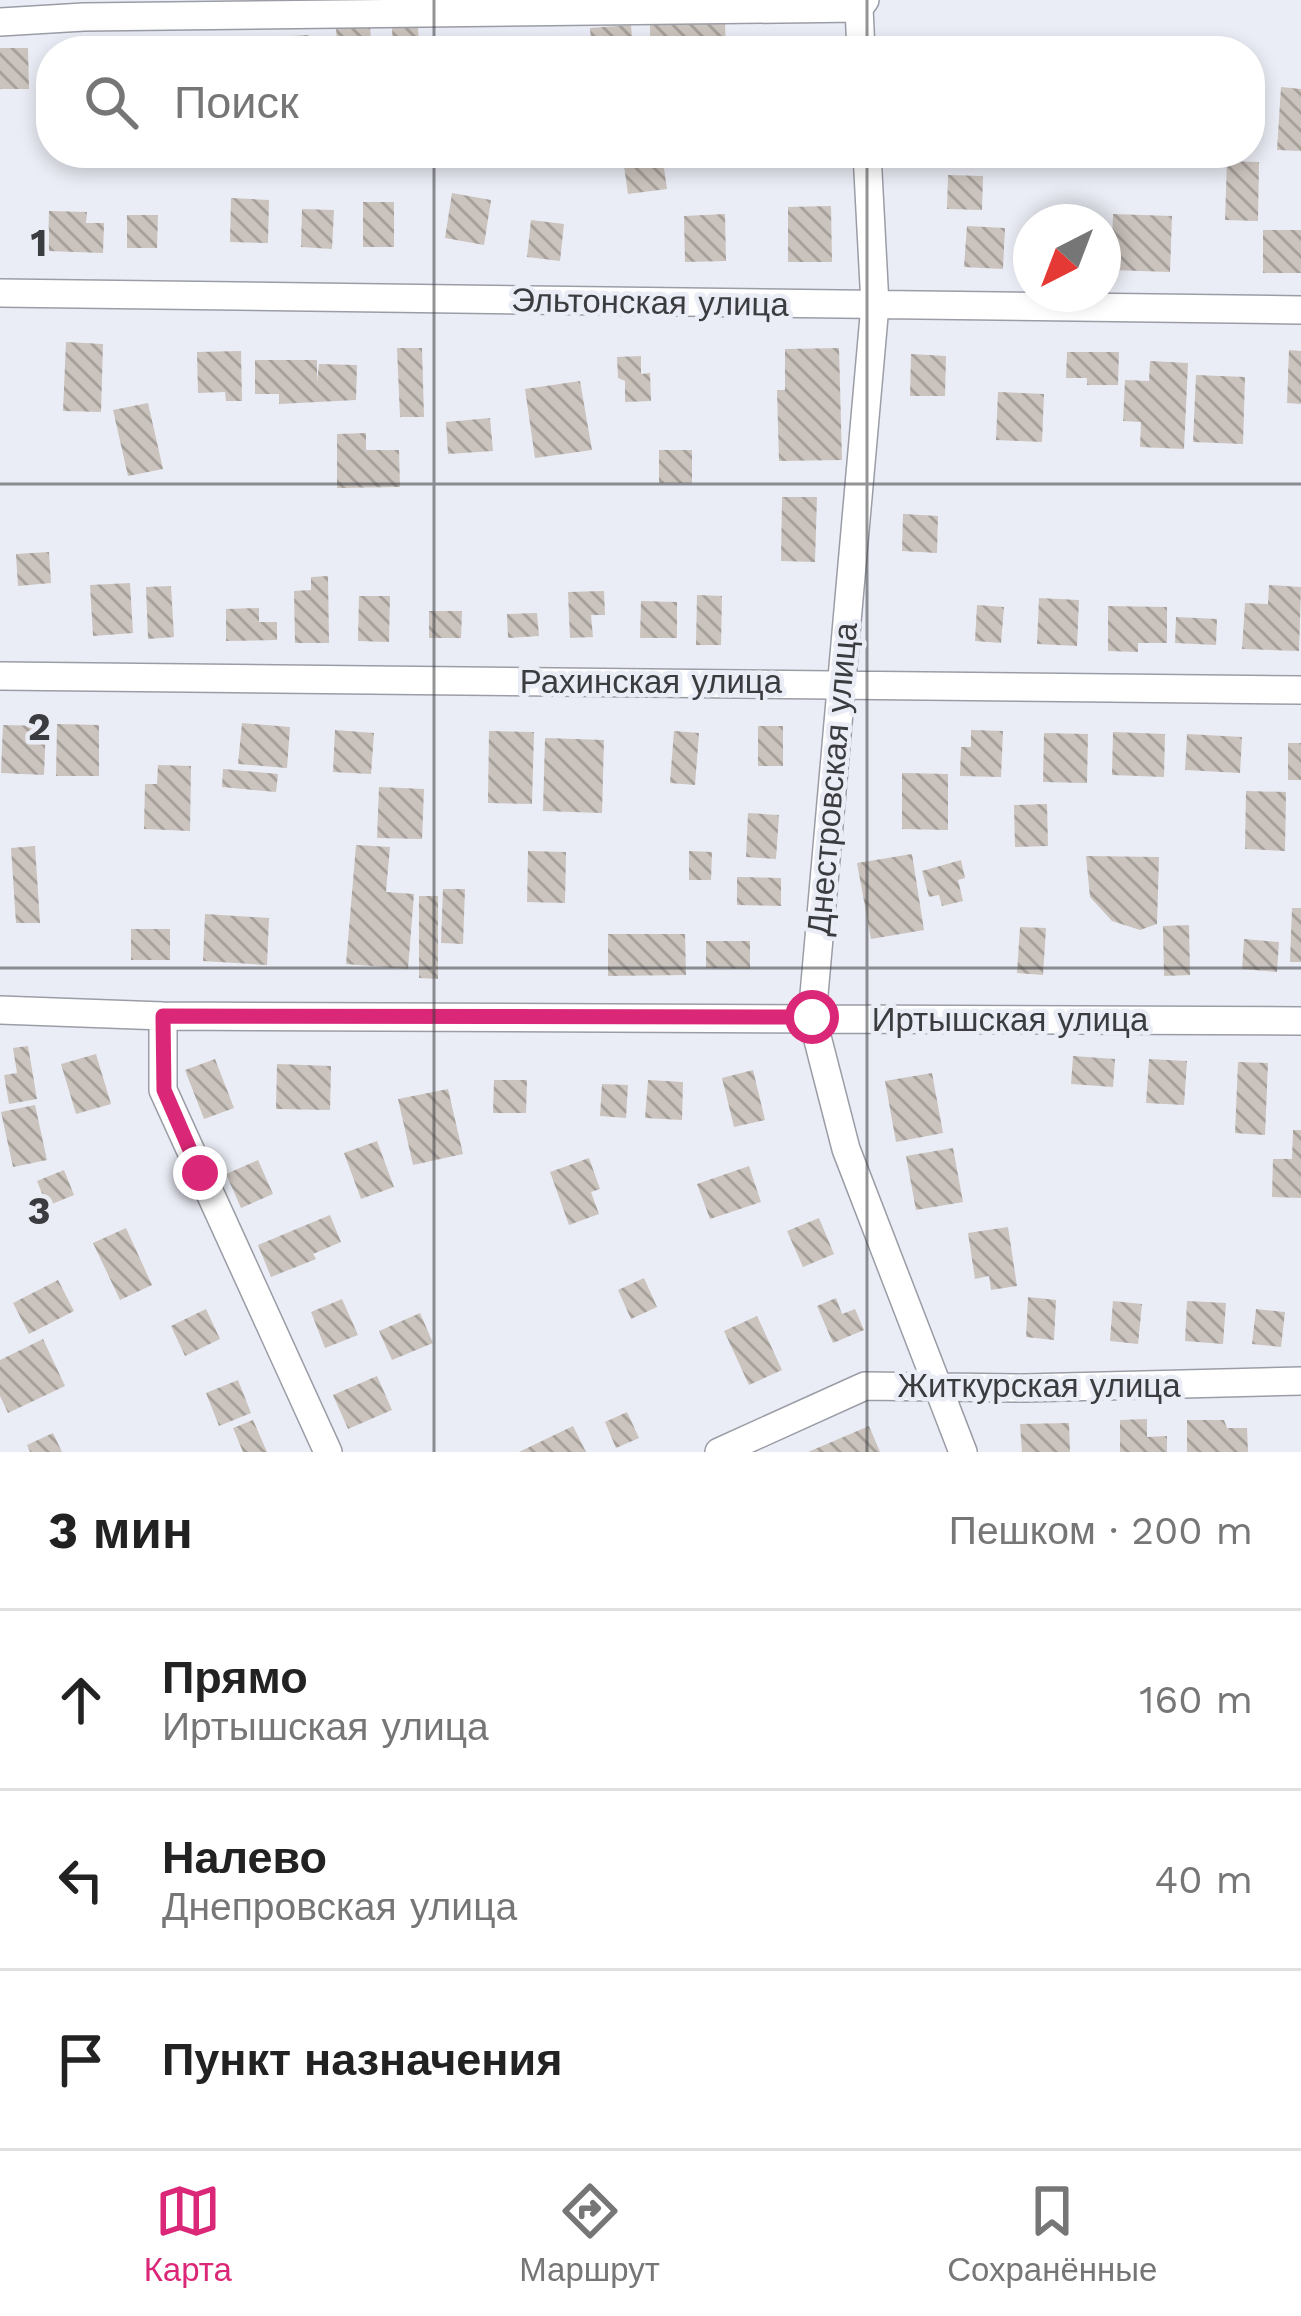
<!DOCTYPE html>
<html lang="ru">
<head>
<meta charset="utf-8">
<style>
  body { margin:0; font-family:"Work Sans",sans-serif; background:#f2f2f2; color:#222 }
  .compass { position:absolute; left:1013px; top:204px; width:108px; height:108px; border-radius:50%; background:#fff; box-shadow:0 6px 18px #0003; rotate:222deg }
  .stop { position:absolute; width:36px; height:36px; margin:-27px; border:9px solid #db2777; border-radius:50%; background:#fff }
  .stop.end { background:#db2777; border-color:#fff; box-shadow:0 3px 12px #0008 }
  .list { margin:0; padding:0; list-style:none }
  h2 { display:flex; justify-content:space-between; align-items:center; height:156px; margin:0; padding:0 48px; font-size:51px }
  h2 small { font-size:39px; font-weight:400; color:#767676 }
  .list li { display:grid; grid-template-columns:78px 1fr auto; gap:36px; align-items:center; box-sizing:border-box; height:180px; padding:0 48px; border-top:3px solid #e0e0e0 }
  .list b { display:block; font-size:45px; white-space:nowrap }
  .list p { margin:0; font-size:39px; white-space:nowrap; color:#767676 }
  .list em { font-size:39px; font-style:normal; color:#767676 }
  .icon { flex:none; width:66px; height:66px; fill:none; stroke:currentColor; stroke-width:2; stroke-linecap:round; stroke-linejoin:round }
  .map { position:relative; flex:none; width:1301px; height:1452px; overflow:hidden }
  .search { position:absolute; background:#fff; box-shadow:0 6px 18px #0003; left:36px; right:36px; top:36px; height:132px; display:flex; align-items:center; gap:30px; box-sizing:border-box; padding:0 42px; border-radius:48px; color:#767676; font-size:45px }
  .sheet { height:696px; background:#fff }
  nav { display:flex; justify-content:space-around; align-items:center; box-sizing:border-box; height:168px; border-top:3px solid #e0e0e0; background:#fff; font-size:33px; color:#767676 }
  nav a { display:grid; justify-items:center; gap:6px }
  nav .on { color:#db2777 }
  .map>svg:first-child { display:block }
  .building { fill:url(#building-back-hatch) }
  .lines { fill:none; stroke-linecap:round; stroke-linejoin:round }
  .minor-casing { stroke:#9b9da6; stroke-width:30 }
  .minor { stroke:#fff; stroke-width:27 }
  .route { stroke:#db2777; stroke-width:15 }
  .grid { fill:none; stroke:#3b3c3f; stroke-width:3; stroke-opacity:0.55 }
  .labels { text-anchor:middle; dominant-baseline:central; stroke-width:9; stroke-linejoin:round; paint-order:stroke }
  .street-label { font-size:33px; fill:#3b3c3f; stroke:#ebedf6 }
  .grid-label { font-size:39px; text-anchor:middle; font-weight:bold; fill:#3b3c3f; stroke:#ebedf6; stroke-width:9; stroke-linejoin:round; paint-order:stroke }
</style>
</head>
<body>
<div class="map">
<svg width="1301" height="1452" viewBox="0 0 1301 1452">
  <defs>
    <pattern id="building-back-hatch" width="6" height="6" patternUnits="userSpaceOnUse" patternTransform="scale(3)"><rect width="6" height="6" fill="#cbc3bd"/><path d="M-1 5l2 2M0 0l6 6M5-1l2 2" fill="none" stroke="#a6a09b"/></pattern>
  </defs>
  <rect width="100%" height="100%" fill="#ebedf6"/>
  <path class="building" d="M725 23 726 51H650V24Z
    M631 25 633 51H592L590 28Z
    M418 26 419 51H393L392 27Z
    M370 27 372 51H338L336 29Z
    M309 35V51H271V37Z
    M545 39 546 51H488V40Z
    M210 42H254V51H210Z
    M1064 42H1107V51H1064Z
    M0 48H28L29 89H0Z
    M1281 87 1301 89V151L1277 150Z
    M662 154 667 189 628 194 623 159Z
    M1227 161 1259 162 1258 221 1225 220Z
    M948 175 983 176 982 210 947 209Z
    M452 193 491 200 484 245 445 238Z
    M231 198 269 200 268 243 230 242Z
    M363 202H394V247H363Z
    M831 206 832 262H788V207Z
    M302 209 334 210 332 249 301 247Z
    M49 211 87 212 86 223H104L103 253 48 251Z
    M725 214 726 261 685 262 684 216Z
    M1113 214 1172 216 1170 272 1111 270Z
    M127 215H158L157 248H127Z
    M531 220 564 224 560 261 527 257Z
    M967 226 1005 228 1003 269 964 267Z
    M1263 230H1301V273H1263Z
    M66 342 103 344 101 412 63 411Z
    M397 348H422L424 417H400Z
    M839 348 842 460 779 461 777 390H785V349Z
    M1289 350 1301 351V404L1287 403Z
    M241 351 242 401H226L225 392 198 393 197 352Z
    M1067 352H1119L1118 385H1087V378H1066Z
    M911 354 946 356 945 396H910Z
    M641 356V374L650 373 651 401 625 402V381L618 378 617 357Z
    M255 360H317V382L319 364 357 365 356 400 279 404V394H255Z
    M1150 361 1188 363 1184 449 1140 447 1141 422 1123 421 1125 380 1149 381Z
    M1196 375 1245 377 1243 444 1193 442Z
    M580 381 592 450 535 458 525 389Z
    M998 392 1044 394 1042 442 996 440Z
    M148 403 163 469 128 476 113 410Z
    M490 418 493 451 448 454 446 422Z
    M366 433V450H399L400 487 337 488V434Z
    M659 450H692V483H659Z
    M782 497H817L815 562 781 561Z
    M903 514 938 516 937 553 902 551Z
    M49 552 51 583 18 586 16 554Z
    M328 576 329 643H295L294 591 311 590V577Z
    M130 583 133 633 93 636 90 585Z
    M1269 585 1301 587 1299 651 1242 649 1245 603 1268 604Z
    M171 586 174 637 148 639 146 587Z
    M604 591 605 615H591L593 637 570 638 568 592Z
    M697 595 722 596 721 645H696Z
    M359 596H390L389 642 358 641Z
    M1039 598 1079 600 1077 646 1037 644Z
    M641 601 677 602V638H640Z
    M977 605 1004 607 1001 643 975 641Z
    M1108 606 1167 607V643H1138V652L1108 651Z
    M259 608V622H277V640L226 641V609Z
    M429 611H462L461 638H429Z
    M537 613 539 636 508 638 507 614Z
    M1176 617 1217 619 1216 645 1175 643Z
    M242 723 290 727 287 768 238 764Z
    M57 724 99 725V776H56Z
    M3 725 46 726 44 775 1 773Z
    M758 726H783V766H758Z
    M335 730 374 733 371 774 333 772Z
    M971 730 1003 731 1001 777 960 776 961 747H971Z
    M489 731 534 732 532 804 488 803Z
    M674 731 699 733 695 785 670 783Z
    M1113 732 1165 734 1164 777 1112 775Z
    M1044 733 1088 734 1087 783 1043 782Z
    M1187 734 1242 737 1240 773 1185 770Z
    M545 738 604 740 602 813 543 811Z
    M1288 743H1301V780H1288Z
    M158 765 191 766 190 831 144 829 145 784H157Z
    M223 769 278 774 276 792 222 787Z
    M902 773 948 774V830L902 829Z
    M379 787 424 789 422 839 377 838Z
    M1246 791 1286 792 1285 851 1245 849Z
    M1047 804 1048 846 1015 847 1014 805Z
    M748 813 779 815 776 859 746 857Z
    M356 845 390 847 386 892 414 894 408 969 346 964Z
    M35 846 40 923H16L11 848Z
    M528 851 566 852 565 903 527 902Z
    M689 851 712 852 711 880H689Z
    M912 854 924 930 871 939 857 863Z
    M1086 856 1159 857 1157 924 1140 930 1112 921 1090 897Z
    M961 860 965 878 958 880 963 901 942 906 939 895 929 897 922 871Z
    M737 877 781 878V906L737 905Z
    M443 889H465L463 944 441 943Z
    M419 896H438V979L419 978Z
    M1292 908H1301V962H1290Z
    M205 914 269 918 267 965 203 961Z
    M1189 925 1190 975 1164 976 1163 926Z
    M1020 927 1046 928 1043 975 1017 973Z
    M131 929H170V960H131Z
    M608 934H685L686 975 608 976Z
    M1244 939 1279 942 1277 972 1242 969Z
    M706 941H750V969L706 968Z
    M28 1046 37 1099 9 1104 4 1075 17 1073 13 1048Z
    M96 1054 111 1104 76 1114 61 1064Z
    M1073 1056 1115 1059 1113 1087 1071 1084Z
    M215 1059 234 1108 204 1119 185 1070Z
    M1149 1059 1187 1061 1184 1105 1146 1103Z
    M1238 1062 1268 1063 1265 1135 1235 1133Z
    M277 1064 331 1066 330 1110 276 1109Z
    M753 1070 765 1120 734 1127 722 1078Z
    M932 1073 943 1133 896 1142 885 1081Z
    M494 1080H527L526 1113H493Z
    M648 1080 683 1082 682 1120 645 1118Z
    M602 1084 628 1085 626 1118 600 1116Z
    M448 1089 463 1154 413 1165 398 1099Z
    M35 1105 47 1160 13 1167 1 1112Z
    M1293 1130H1301V1198L1272 1197 1273 1159H1292Z
    M377 1141 394 1187 361 1199 344 1153Z
    M953 1148 963 1202 916 1210 906 1156Z
    M589 1158 600 1189 591 1192 599 1214 569 1225 550 1172Z
    M258 1160 273 1194 241 1208 226 1174Z
    M749 1166 761 1202 710 1219 697 1184Z
    M64 1170 74 1195 47 1206 37 1181Z
    M330 1215 341 1242 313 1254 316 1259 271 1277 258 1245Z
    M819 1218 834 1254 803 1267 787 1231Z
    M1008 1227 1017 1286 991 1290 989 1276 975 1279 968 1233Z
    M126 1228 152 1285 120 1300 93 1243Z
    M644 1278 657 1307 631 1319 618 1290Z
    M58 1280 74 1311 29 1334 13 1303Z
    M1028 1297 1056 1300 1054 1340 1026 1337Z
    M836 1298 842 1314 855 1309 864 1330 833 1343 817 1306Z
    M342 1299 358 1335 325 1348 311 1312Z
    M1113 1301 1142 1304 1138 1344 1110 1341Z
    M1187 1301 1226 1303 1223 1344 1185 1341Z
    M206 1309 220 1339 185 1356 171 1326Z
    M1256 1309 1285 1312 1281 1347 1252 1344Z
    M420 1313 433 1343 392 1360 379 1331Z
    M757 1316 782 1370 749 1385 724 1331Z
    M43 1339 65 1386 8 1413 0 1396V1360Z
    M377 1376 392 1410 348 1429 333 1395Z
    M238 1380 251 1413 219 1426 206 1393Z
    M627 1412 639 1438 616 1448 605 1422Z
    M1147 1419V1437L1167 1436V1452H1120V1420Z
    M253 1420 267 1452H243L233 1428Z
    M1187 1420H1224L1227 1428H1247L1248 1452H1187Z
    M1069 1423 1070 1452H1022L1020 1424Z
    M573 1426 586 1452H519Z
    M869 1426 880 1452H808Z
    M53 1433 62 1452H30L27 1445Z"/>
  <g class="lines">
    <defs>
      <path id="minor" d="M0 22 84 17 859 8
        M861 51 859 8 865 0
        M867 153 875 305 812 1017 846 1149 963 1452
        M0 293 1301 310
        M0 676 1301 690
        M0 1010 163 1016 1301 1021
        M163 1016V1090L328 1452
        M719 1452 865 1386 1025 1388 1301 1381"/>
    </defs>
    <use href="#minor" class="minor-casing"/>
    <use href="#minor" class="minor"/>
  </g>
  <g class="lines">
    <path class="route" d="M200 1173 164 1090 163 1016 812 1017"/>
  </g>
  <path class="grid" d="M434 0V51M867 0V51M434 153V1452M867 153V1452M0 484H1301M0 968H1301"/>
  <g class="labels">
    <g class="street-label">
      <text transform="translate(650 302) rotate(1)">Эльтонская улица</text>
      <text x="651" y="681">Рахинская улица</text>
      <text transform="translate(832 779) rotate(-85)">Днестровская улица</text>
      <text x="1010" y="1019">Иртышская улица</text>
      <text x="1039" y="1385">Житкурская улица</text>
    </g>
  </g>
  <g class="grid-label">
    <text x="39" y="256">1</text>
    <text x="39" y="740">2</text>
    <text x="39" y="1224">3</text>
  </g>
</svg>
<svg class="compass" viewBox="-18 -18 36 36"><path d="M0-13l5 13h-10z" fill="#e53935"/><path d="M0 13l5-13h-10z" fill="#767676"/></svg>
<div class="stop" style="left:812px;top:1017px"></div>
<div class="stop end" style="left:200px;top:1173px"></div>
<div class="search"><svg class="icon" aria-label="search" viewBox="0 0 24 24"><circle cx="10" cy="10" r="6"/><path d="M15 15l6 6"/></svg>Поиск</div>
</div>
<section class="sheet">
<h2>3 мин<small>Пешком · 200 m</small></h2>
<ul class="list">
<li><svg class="icon" aria-label="ahead" viewBox="0 0 24 24"><path d="M12 20V5M6 11l6-6 6 6"/></svg><div><b>Прямо</b><p>Иртышская улица</p></div><em>160 m</em></li>
<li><svg class="icon" aria-label="left" viewBox="0 0 24 24"><path d="M17 20v-9H6M10 6l-5 5 5 5"/></svg><div><b>Налево</b><p>Днепровская улица</p></div><em>40 m</em></li>
<li><svg class="icon" aria-label="arrive" viewBox="0 0 24 24"><path d="M6 21V4h12l-3 4 3 4H6"/></svg><div><b>Пункт назначения</b></div></li>
</ul>
</section>
<nav>
<a class="on"><svg class="icon" aria-label="map" viewBox="0 0 24 24"><path d="M3 6l6-2 6 2 6-2v14l-6 2-6-2-6 2zM9 4v14M15 6v14"/></svg>Карта</a>
<a><svg class="icon" aria-label="directions" viewBox="0 0 24 24"><path d="M12 3l9 9-9 9-9-9zM9 14v-3h6M13 9l2 2-2 2"/></svg>Маршрут</a>
<a><svg class="icon" aria-label="saved" viewBox="0 0 24 24"><path d="M7 4h10v16l-5-4-5 4z"/></svg>Сохранённые</a>
</nav>
</body>
</html>
